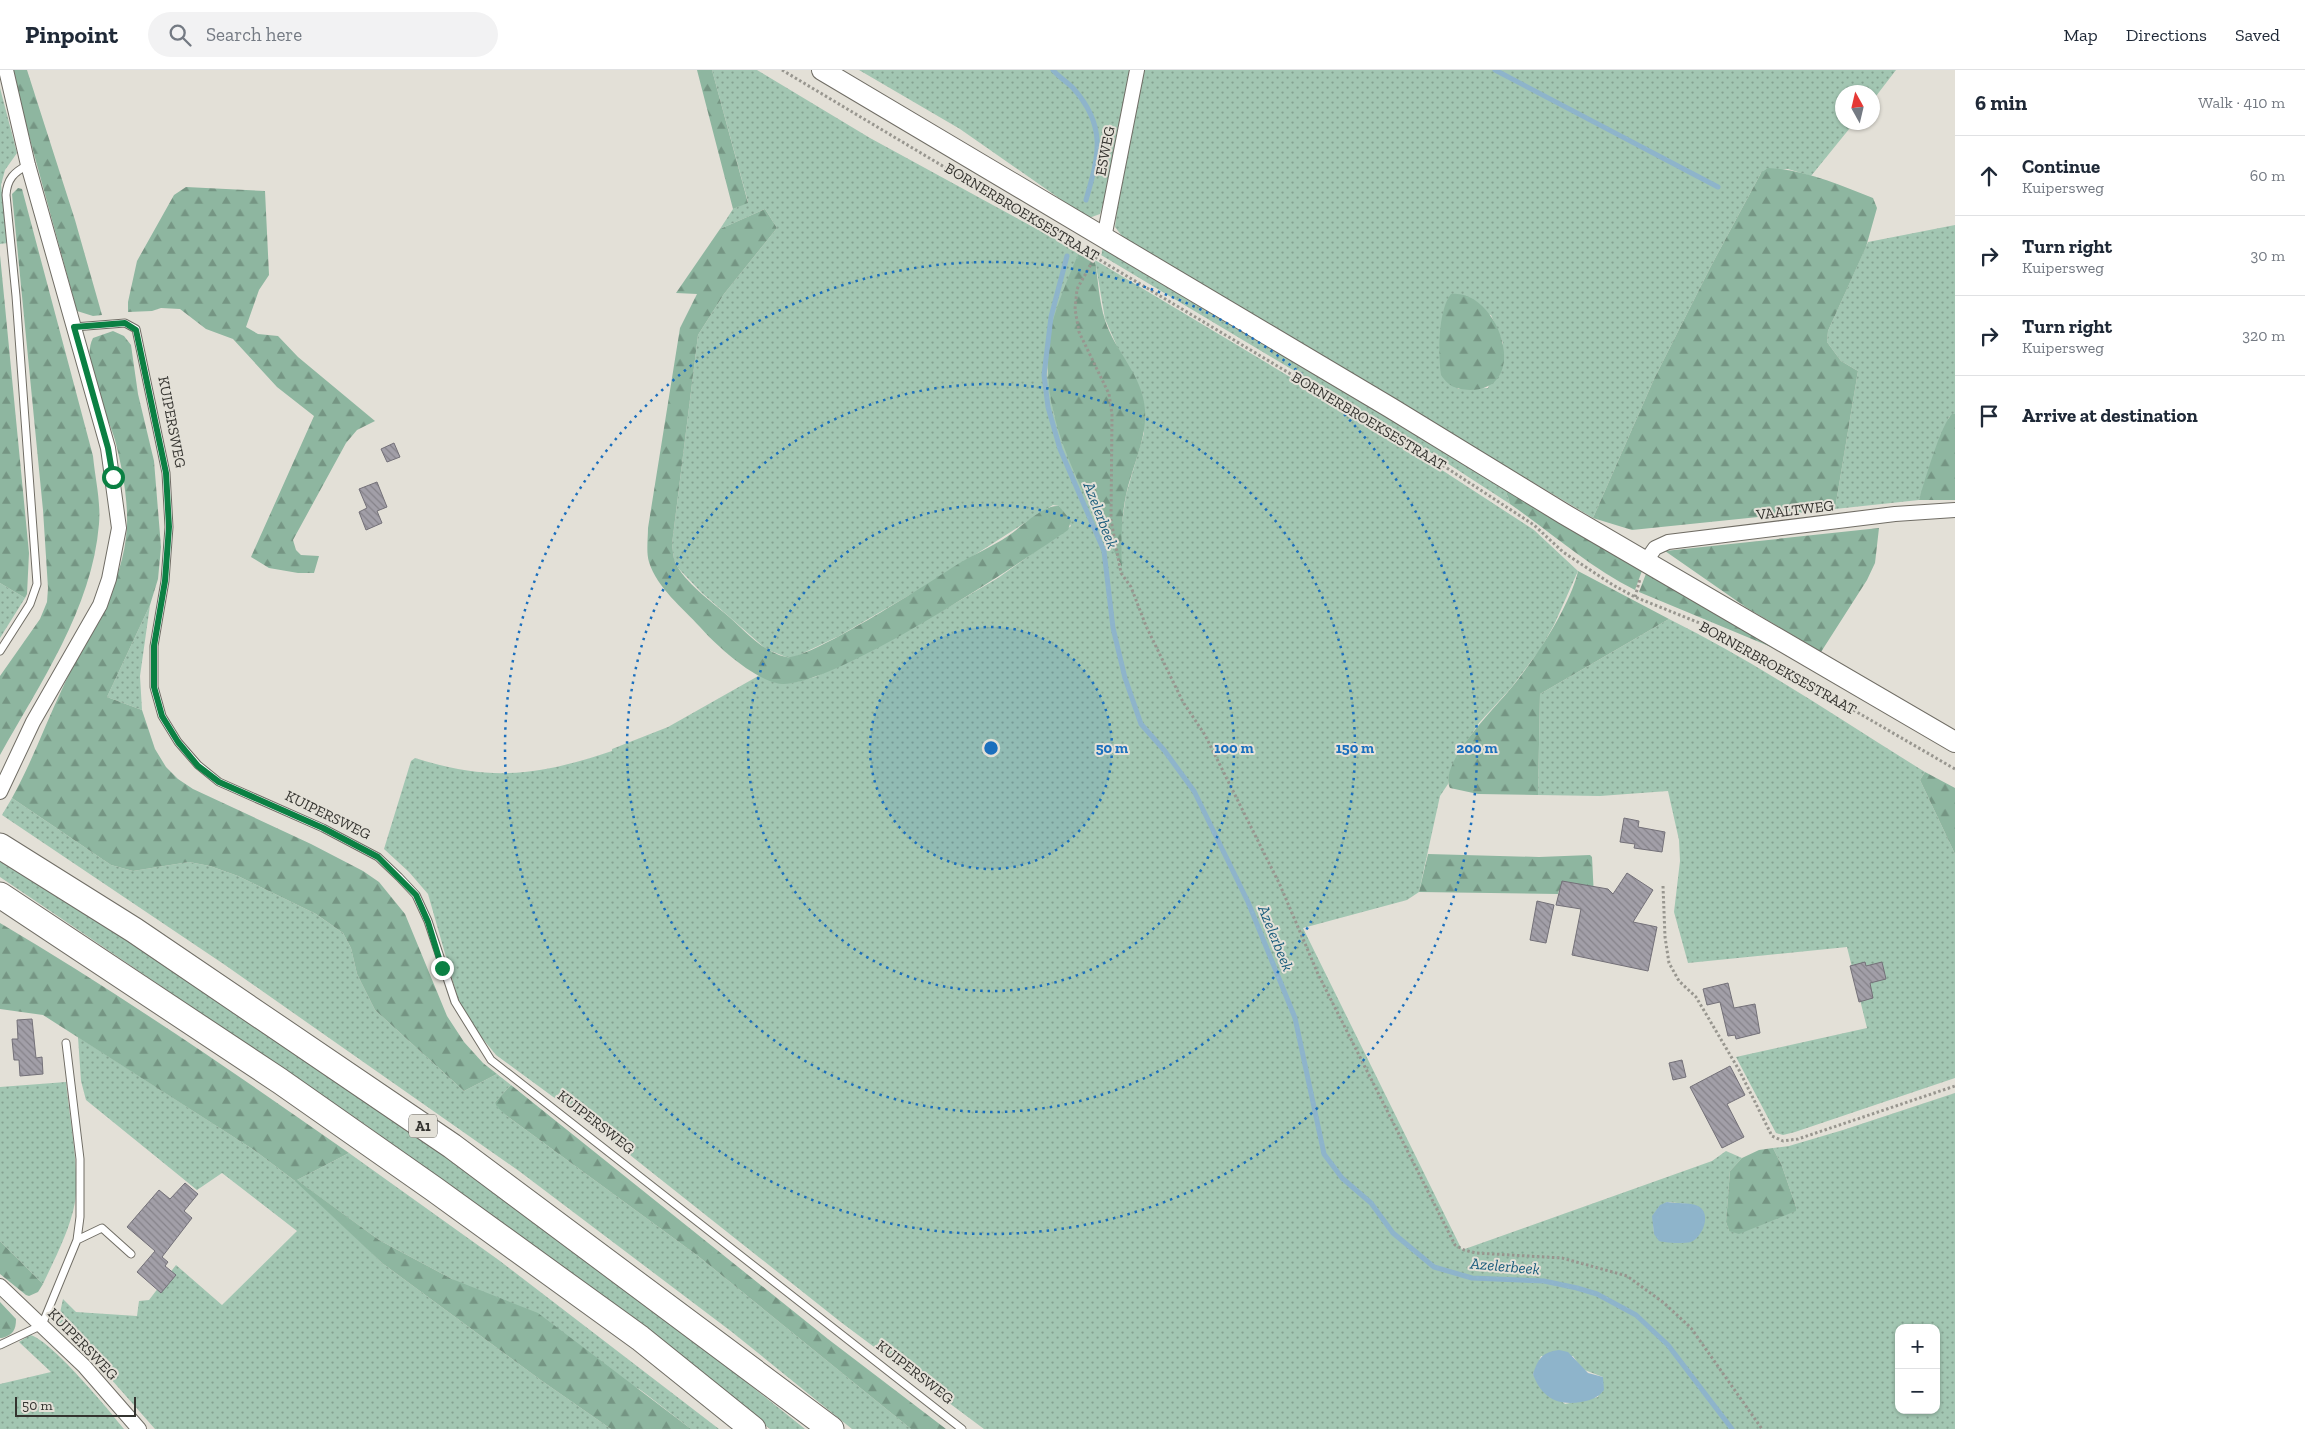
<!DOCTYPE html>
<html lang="en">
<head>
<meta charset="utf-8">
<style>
  body { margin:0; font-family:"Zilla Slab",serif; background:#f2f2f3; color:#1f2937 }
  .controls { position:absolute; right:15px; bottom:15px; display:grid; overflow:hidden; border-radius:10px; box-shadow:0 1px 4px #0004 }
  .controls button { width:45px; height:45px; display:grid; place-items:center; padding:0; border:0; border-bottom:1px solid #e0e1e3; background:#fff; color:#1f2937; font:25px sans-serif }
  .compass { position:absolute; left:1835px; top:15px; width:45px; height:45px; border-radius:50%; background:#fff; box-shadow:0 1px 4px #0004; rotate:352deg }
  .scale { position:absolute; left:15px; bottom:12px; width:121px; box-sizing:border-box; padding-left:5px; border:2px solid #34332f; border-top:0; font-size:14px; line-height:18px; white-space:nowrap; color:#34332f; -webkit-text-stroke:4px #e3e0d7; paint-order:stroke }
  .stop { position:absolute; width:15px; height:15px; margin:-11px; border:4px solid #0b8043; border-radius:50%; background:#fff }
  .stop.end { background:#0b8043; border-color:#fff; box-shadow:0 1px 5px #0008 }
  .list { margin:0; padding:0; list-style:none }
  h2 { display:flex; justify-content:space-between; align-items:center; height:65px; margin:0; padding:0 20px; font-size:21px }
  h2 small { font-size:16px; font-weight:400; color:#747a83 }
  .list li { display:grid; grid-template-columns:32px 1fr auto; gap:15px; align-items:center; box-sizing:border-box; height:80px; padding:0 20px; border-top:1px solid #e0e1e3 }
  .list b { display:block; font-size:19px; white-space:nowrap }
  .list p { margin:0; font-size:16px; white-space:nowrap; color:#747a83 }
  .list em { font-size:16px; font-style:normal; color:#747a83 }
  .icon { flex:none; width:28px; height:28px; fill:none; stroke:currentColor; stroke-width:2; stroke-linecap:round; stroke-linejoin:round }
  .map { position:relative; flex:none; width:1955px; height:1359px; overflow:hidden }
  header { display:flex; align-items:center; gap:30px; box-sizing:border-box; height:70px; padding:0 25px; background:#fff; border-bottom:1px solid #e0e1e3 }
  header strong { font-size:24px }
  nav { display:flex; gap:28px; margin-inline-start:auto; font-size:18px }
  .search { width:350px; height:45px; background:#f2f2f3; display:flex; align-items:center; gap:12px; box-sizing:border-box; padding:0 18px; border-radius:28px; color:#747a83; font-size:19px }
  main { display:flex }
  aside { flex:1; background:#fff }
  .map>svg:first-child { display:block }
  .grass { fill:url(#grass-dots); fill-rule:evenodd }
  .forest { fill:url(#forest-firs) }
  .water { fill:#8eb4cb }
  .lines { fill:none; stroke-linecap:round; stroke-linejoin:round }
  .stream { stroke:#8eb4cb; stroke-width:5 }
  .building { fill:url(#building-back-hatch); stroke:#737078 }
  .service-casing { stroke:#706d65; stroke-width:9 }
  .minor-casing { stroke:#706d65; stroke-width:16 }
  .secondary-casing { stroke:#706d65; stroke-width:22 }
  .motorway-casing { stroke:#706d65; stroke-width:27 }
  .path { stroke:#98968f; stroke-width:3; stroke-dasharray:2.5 2.5; stroke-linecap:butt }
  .service { stroke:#fff; stroke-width:7 }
  .minor { stroke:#fff; stroke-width:14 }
  .secondary { stroke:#fff; stroke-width:20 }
  .motorway { stroke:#fff; stroke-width:25 }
  .route { stroke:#0b8043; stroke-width:6 }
  .ring { fill:none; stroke:#1b6fbd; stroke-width:2.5; stroke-dasharray:2.5 5 }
  .labels { text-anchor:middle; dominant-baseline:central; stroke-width:4; stroke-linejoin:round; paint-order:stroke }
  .shield { fill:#e3e0d7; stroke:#686761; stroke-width:1 }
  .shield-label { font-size:14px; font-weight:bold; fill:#34332f }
  .street-label { font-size:15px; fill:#34332f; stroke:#e3e0d7 }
  .water-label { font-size:16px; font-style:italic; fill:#185b7b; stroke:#e3e0d7 }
  .centre { fill:#1b6fbd; stroke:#e3e0d7; stroke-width:2.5 }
  .ring-label { font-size:15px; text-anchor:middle; font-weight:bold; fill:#1b6fbd; stroke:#e3e0d7; stroke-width:4; stroke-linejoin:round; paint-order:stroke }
</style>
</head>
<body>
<header>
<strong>Pinpoint</strong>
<div class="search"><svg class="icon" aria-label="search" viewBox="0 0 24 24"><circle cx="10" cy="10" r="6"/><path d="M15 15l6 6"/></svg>Search here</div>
<nav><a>Map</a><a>Directions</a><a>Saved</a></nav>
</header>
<main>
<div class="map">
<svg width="1955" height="1359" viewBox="0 0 1955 1359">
  <defs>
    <pattern id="grass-dots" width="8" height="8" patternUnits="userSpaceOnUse" patternTransform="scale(1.25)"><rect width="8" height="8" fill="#a2c6b2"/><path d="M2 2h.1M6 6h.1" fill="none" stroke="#85a191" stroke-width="1.8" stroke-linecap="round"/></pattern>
    <pattern id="forest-firs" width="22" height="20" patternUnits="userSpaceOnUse" patternTransform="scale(1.25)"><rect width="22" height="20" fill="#8eb6a0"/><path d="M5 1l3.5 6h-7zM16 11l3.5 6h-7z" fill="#759583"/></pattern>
    <pattern id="building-back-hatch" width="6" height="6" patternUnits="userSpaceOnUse" patternTransform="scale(1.25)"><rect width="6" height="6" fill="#a29fa8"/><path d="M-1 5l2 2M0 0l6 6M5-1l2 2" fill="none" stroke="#858289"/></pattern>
  </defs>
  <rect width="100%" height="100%" fill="#e3e0d7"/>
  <path class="grass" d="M712 0H757L870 68 1079 182 1049 267 1047 302 1054 345 1121 496V460L1126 425 1144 363 1116 274 1105 249 1095 190 1402 374 1534 460 1578 501 1554 555 1541 578 1511 618 1479 653 1458 685 1449 705 1448 714 1440 726 1419 822 1407 830 1303 858 1462 1180 1712 1091 1726 1081 1742 1088 1730 1101 1726 1152 1729 1161 1796 1137 1782 1096 1773 1078 1789 1076 1843 1060 1955 1023V1359H984L842 1253 601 1062 496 985 469 952 458 929 428 824 409 802 384 779 411 691 415 688C492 712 537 706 612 681V679L668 657 760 605 777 613 796 612 815 607 874 579 947 538 998 508 1071 456 1059 436 1053 435 937 509 839 566 795 587H786L766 579 702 523 679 499 674 490 672 474 698 265 724 224 777 158 765 139 720 159 733 139 748 132ZM1667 1132 1688 1134 1654 1164C1653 1145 1650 1144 1667 1132ZM1899 1258H1936V1340H1899ZM1541 1286H1573L1582 1299 1603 1307 1598 1327 1565 1334 1533 1304Z
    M859 0H1132L1112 103 1100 144 1089 148 1076 140 960 59Z
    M1144 0H1896L1873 30 1872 22H1842V52L1854 53 1811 106 1788 99 1761 103 1711 196 1654 309 1593 448 1125 170 1115 157 1121 108ZM1444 239 1491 245 1503 273 1488 318 1458 319 1440 295Z
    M0 18 17 83 5 100 1 115 8 173 0 174Z
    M1955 155V344L1949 347 1919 430 1835 439 1858 301 1841 291 1827 272 1828 261 1868 172Z
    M1103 177 1504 415 1510 434 1430 382 1101 185Z
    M0 513 25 528 0 568Z
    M150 535 140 606 142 640 107 627Z
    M1669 549C1758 593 1841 650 1925 702L1920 710 1955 784V1008L1795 1062 1783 1065 1776 1063 1736 987 1867 958 1847 877 1688 893 1674 842 1680 791 1679 770 1668 721 1600 726 1538 725 1540 624Z
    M12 728 111 795 133 801 189 792 210 796 238 806 316 844 343 863 351 878 357 904 375 940 464 1021 497 1004 511 1015 495 1032 507 1046 698 1186 911 1359H852L732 1262 519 1101 225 895 2 745Z
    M0 789C220 927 435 1073 642 1230 697 1272 751 1316 805 1359H770L539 1179 363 1053 0 807Z
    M78 967 254 1080 295 1111 349 1083 500 1191 719 1359H691L642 1321 452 1209 379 1170 298 1111 382 1193 542 1311 611 1359H155L103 1300 58 1252 63 1229 76 1242 137 1246 139 1231 149 1230 176 1195 222 1235 297 1161 222 1103 197 1120 86 1030 81 1011Z
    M66 1012C69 1045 80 1100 75 1132 70 1160 55 1188 43 1214L0 1171V1017Z
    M30 1265C50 1269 109 1340 124 1359H0V1314L51 1302 19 1272Z"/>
  <path class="forest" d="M11 0H27L75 150 102 245 93 246 77 241Z
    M697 0H712L748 133 733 139Z
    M1768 98C1805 100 1840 115 1873 128L1877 138 1866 177 1828 261 1827 272 1841 291 1858 301 1835 439 1632 460 1593 448 1654 309 1711 196 1761 103Z
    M186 117 265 121 269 205 259 220 246 257 258 264 278 266 298 287 375 351 357 360 346 373 293 470 296 480 301 485 319 486 314 503H298L269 498 251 487 314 346 277 317 233 269 206 259 180 239 161 238 152 241 128 242V232L137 191 174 125Z
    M18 118 22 119 93 386C95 408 101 431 99 454 92 539 40 613 0 685V606L40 549 47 532 48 518 43 440 12 124Z
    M765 139 777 158 724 224 698 265 672 474C673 480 673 487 675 492 684 512 712 532 728 546 745 561 763 582 786 587 809 591 933 510 958 494 974 484 992 477 1008 466 1020 458 1044 434 1059 436L1071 451 1068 460C1023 491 822 626 776 613 750 606 718 577 700 557 683 538 657 518 649 492 646 482 648 469 648 458L680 258 697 224 676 223 720 159Z
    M1079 182 1095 190C1098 209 1099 231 1105 250 1115 282 1143 305 1145 340 1147 369 1132 397 1126 425 1121 449 1121 473 1122 497 1086 426 1038 351 1049 268 1053 243 1069 206 1079 182Z
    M0 185 29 483 27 524 25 528 0 513Z
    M1451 224C1498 218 1533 320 1470 320 1456 319 1449 317 1441 305 1438 285 1438 240 1451 224Z
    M113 261 124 266 131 275 138 324 154 391 161 477 158 509 150 535 107 627 142 640 155 679 166 697 178 709 193 719 311 774 363 801 379 812 405 844 447 946 464 972 483 993 497 1004 464 1021 375 940 357 904 351 878 343 863 316 844 238 806 210 796 189 792 133 801 111 795 12 728C32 692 45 655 63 617 87 564 124 517 127 456 128 428 122 397 115 370 108 344 80 292 93 268Z
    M1952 344H1955V430H1919C1924 413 1941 354 1952 344Z
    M1504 415 1643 498 1635 520C1589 497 1552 463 1510 434Z
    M1879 458 1875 493 1867 510 1821 582 1747 538 1665 481Z
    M1578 501 1669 549 1540 624 1538 725 1478 724 1450 718C1437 694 1498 635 1512 617 1522 605 1531 592 1539 580 1552 562 1574 522 1578 501Z
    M1647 501 1776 579 1639 522Z
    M1925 702 1955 718V784L1920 710Z
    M1428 784 1539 787 1590 785 1592 787 1594 827 1559 820 1558 824 1419 822Z
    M0 853C120 924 235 1003 349 1083L297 1110 379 1170 452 1209 538 1243 691 1359H611L542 1311 382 1193 295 1111 254 1080 43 945 0 939Z
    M511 1015 828 1269 946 1359H911L698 1186 507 1046 497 1037 495 1032Z
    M1773 1078 1782 1096 1796 1137V1141L1739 1164 1729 1161 1726 1152 1730 1101 1742 1088 1759 1080Z
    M0 1171 43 1214 38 1222 29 1226 26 1225 0 1204Z
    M0 1232 16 1249C16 1260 13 1265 2 1268H0Z"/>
  <path class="water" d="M1667 1132C1676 1134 1690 1132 1698 1136 1712 1143 1703 1167 1691 1172 1683 1174 1667 1173 1659 1171L1654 1164 1652 1146 1660 1135Z
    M1559 1280 1568 1282 1588 1303 1603 1307 1604 1320C1598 1328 1591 1330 1581 1332 1557 1336 1541 1327 1533 1304 1538 1289 1542 1282 1559 1280Z"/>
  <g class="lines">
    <path class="stream" d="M1053 0C1059 7 1067 12 1073 18 1107 56 1099 85 1086 130
      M1495 0 1718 117
      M1067 186 1051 247 1044 305 1048 337 1060 379 1104 481 1113 558 1125 608 1141 654 1164 680 1194 721 1248 832 1295 948 1324 1084 1342 1108 1371 1133 1393 1163 1434 1197 1472 1208 1544 1211 1577 1218 1597 1224 1636 1245 1668 1275 1732 1359"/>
  </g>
  <path class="building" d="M394 373 400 387 387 392 381 379Z
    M377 412 387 437 377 441 382 453 366 460 359 442 367 438 359 419Z
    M1624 748 1639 751 1638 757 1665 762 1662 782 1634 778 1635 774 1620 772Z
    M1627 803 1653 820 1633 852 1657 857 1648 901 1572 885 1581 839 1556 835 1562 811 1608 819 1613 824Z
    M1537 831 1554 835 1546 873 1530 870Z
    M1865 892 1866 896 1882 892 1886 909 1870 913 1873 928 1859 932 1850 896Z
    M1728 913 1734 938 1755 934 1760 963 1736 969 1735 965 1728 966 1720 932 1707 935 1703 919Z
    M32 949 36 988 42 987 43 1004 20 1006 19 990H14L12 969H18L17 950Z
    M1682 990 1686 1007 1673 1010 1669 993Z
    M1730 996 1745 1025 1727 1034 1744 1067 1722 1078 1690 1017Z
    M185 1113 198 1124 184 1141 192 1148 162 1187 168 1192 165 1196 176 1205 161 1223 137 1202 155 1181 127 1157 159 1120 170 1129Z"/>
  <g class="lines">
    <defs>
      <path id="service" d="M74 257 125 253 136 259 166 403 169 457 165 511 154 576V617L162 646 178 672 198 695 219 712 323 758 378 787 399 807 416 825 428 851 455 932 491 990 962 1359
        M0 581 30 534 37 514 16 226 6 125C7 109 14 102 28 95
        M77 1170 102 1158 131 1184
        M0 1275 42 1255 77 1170 80 1147V1089L66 973"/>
      <path id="minor" d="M1104 168 1137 0
        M1646 491 1655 478 1668 472 1895 444 1955 440
        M0 722 33 652 100 535 109 509 119 458 108 378 28 95 6 0
        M0 1216 84 1296 139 1359"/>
      <path id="secondary" d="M822 0 1391 338 1564 444 1955 672"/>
      <path id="motorway" d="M0 776 134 860 452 1076 831 1359
        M0 825 280 1011 434 1119 640 1268 753 1359"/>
    </defs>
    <use href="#service" class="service-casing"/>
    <use href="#minor" class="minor-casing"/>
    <use href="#secondary" class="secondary-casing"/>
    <use href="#motorway" class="motorway-casing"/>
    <path class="path" d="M782 0 1433 389 1534 455 1563 482 1613 515 1635 527 1712 558 1955 699
      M1098 182 1077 219 1075 239 1079 262 1109 324 1112 344 1111 450 1121 503 1131 517 1146 556 1183 632 1205 665 1280 815 1318 904 1455 1175 1464 1180 1476 1183 1562 1188 1627 1206 1664 1233 1691 1258 1762 1359
      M1635 527 1640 509
      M1663 816 1665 867 1669 893 1679 911 1696 927 1739 1000 1772 1066 1783 1071 1798 1069 1955 1016"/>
    <use href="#service" class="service"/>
    <use href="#minor" class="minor"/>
    <use href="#secondary" class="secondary"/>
    <use href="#motorway" class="motorway"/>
  </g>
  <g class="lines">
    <path class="route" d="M113 407 108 378 74 257 125 253 136 260 166 403 169 457 165 511 154 576V617L162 646 178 672 198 696 219 712 323 758 378 787 416 825 428 852 442 898"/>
  </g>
  <circle cx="991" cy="678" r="121" fill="#1b6fbd" fill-opacity=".12"/>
  <g class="ring">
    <circle cx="991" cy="678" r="121"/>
    <circle cx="991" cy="678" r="243"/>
    <circle cx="991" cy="678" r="364"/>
    <circle cx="991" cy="678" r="486"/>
  </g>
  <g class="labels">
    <rect class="shield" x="409" y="1044.5" width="28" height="23" rx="4"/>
    <g class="shield-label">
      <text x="423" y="1056">A1</text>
    </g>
    <g class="street-label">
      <text transform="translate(1105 81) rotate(-79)">ESWEG</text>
      <text transform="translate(1022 142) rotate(31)">BORNERBROEKSESTRAAT</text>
      <text transform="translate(1369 351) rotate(31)">BORNERBROEKSESTRAAT</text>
      <text transform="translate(172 352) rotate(79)">KUIPERSWEG</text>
      <text transform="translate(1795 440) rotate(-7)">VAALTWEG</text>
      <text transform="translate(1778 598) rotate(29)">BORNERBROEKSESTRAAT</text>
      <text transform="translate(328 745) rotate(26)">KUIPERSWEG</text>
      <text transform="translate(596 1052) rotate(38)">KUIPERSWEG</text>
      <text transform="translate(83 1274) rotate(46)">KUIPERSWEG</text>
      <text transform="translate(915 1302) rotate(38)">KUIPERSWEG</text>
    </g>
    <g class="water-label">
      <text transform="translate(1101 445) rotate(69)">Azelerbeek</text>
      <text transform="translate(1276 868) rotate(68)">Azelerbeek</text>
      <text transform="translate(1505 1196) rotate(5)">Azelerbeek</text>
    </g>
  </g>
  <circle cx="991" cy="678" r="8" class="centre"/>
  <g class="ring-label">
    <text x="1112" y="683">50 m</text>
    <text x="1234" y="683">100 m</text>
    <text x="1355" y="683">150 m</text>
    <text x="1477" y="683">200 m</text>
  </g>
</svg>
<div class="controls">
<button>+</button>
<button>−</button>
</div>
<svg class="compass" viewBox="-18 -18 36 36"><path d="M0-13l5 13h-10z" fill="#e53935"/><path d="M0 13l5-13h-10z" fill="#747a83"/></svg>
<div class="scale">50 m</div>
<div class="stop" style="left:113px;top:407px"></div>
<div class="stop end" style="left:442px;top:898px"></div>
</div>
<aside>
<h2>6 min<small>Walk · 410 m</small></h2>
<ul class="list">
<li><svg class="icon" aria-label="ahead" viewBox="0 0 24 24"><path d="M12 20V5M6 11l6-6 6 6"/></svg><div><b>Continue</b><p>Kuipersweg</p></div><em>60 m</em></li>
<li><svg class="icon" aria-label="right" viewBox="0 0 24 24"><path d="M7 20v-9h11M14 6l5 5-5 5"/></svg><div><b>Turn right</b><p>Kuipersweg</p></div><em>30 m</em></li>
<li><svg class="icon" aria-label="right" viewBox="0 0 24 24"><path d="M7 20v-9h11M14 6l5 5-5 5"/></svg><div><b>Turn right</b><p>Kuipersweg</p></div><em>320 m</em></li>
<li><svg class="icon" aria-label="arrive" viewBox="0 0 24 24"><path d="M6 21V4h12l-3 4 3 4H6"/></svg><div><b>Arrive at destination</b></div></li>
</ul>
</aside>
</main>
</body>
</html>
